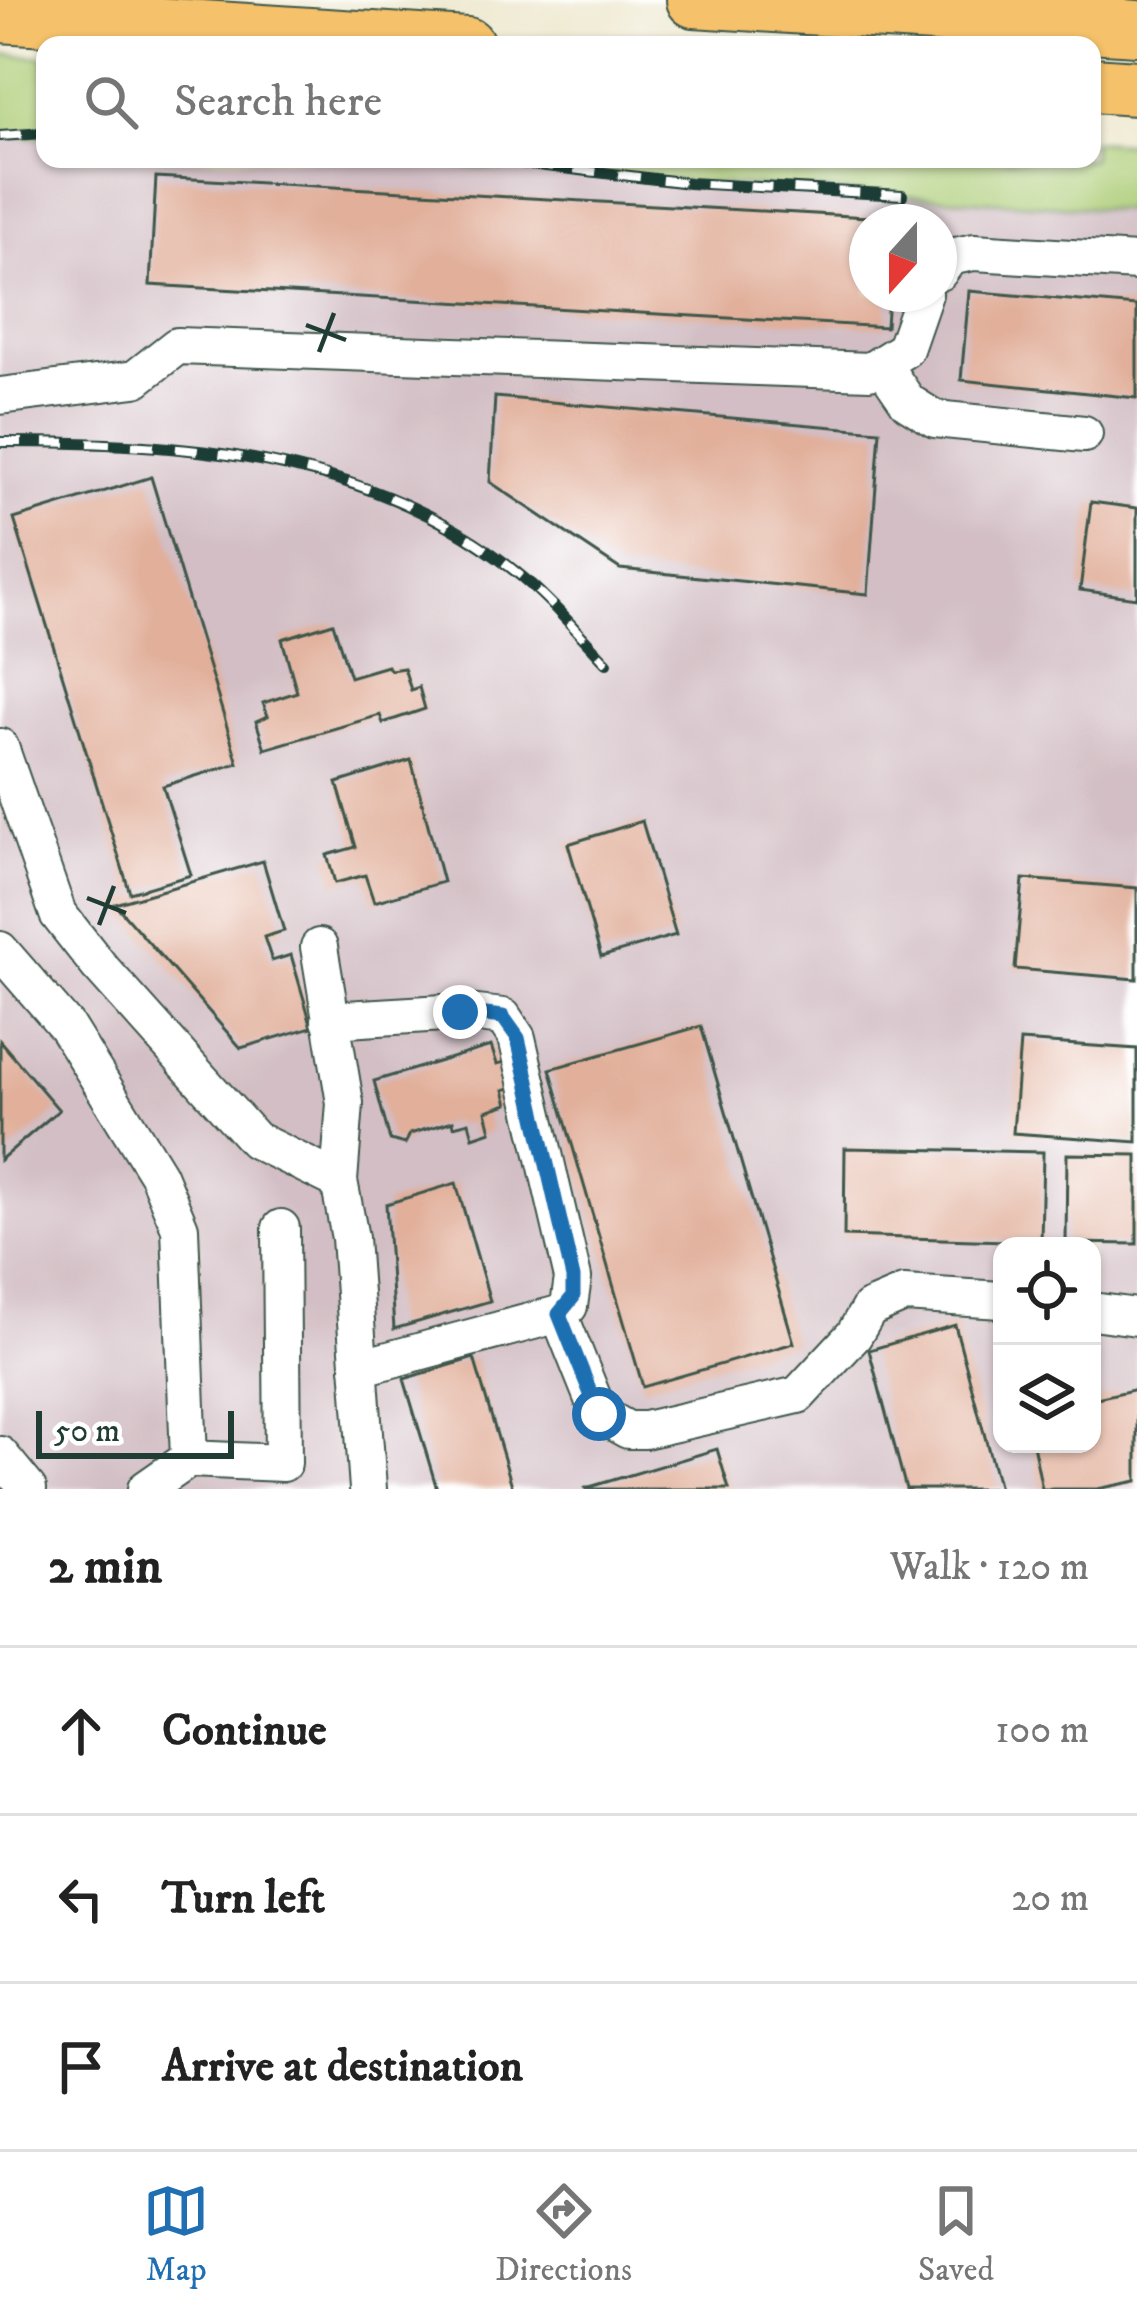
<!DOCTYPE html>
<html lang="en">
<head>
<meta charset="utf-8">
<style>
  body { margin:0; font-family:"IM FELL DW Pica",serif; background:#f2f2f2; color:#222 }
  .controls { position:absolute; right:36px; bottom:36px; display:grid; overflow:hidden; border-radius:24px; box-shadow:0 3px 9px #0004 }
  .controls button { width:108px; height:108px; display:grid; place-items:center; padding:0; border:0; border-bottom:3px solid #e0e0e0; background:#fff; color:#222; font:60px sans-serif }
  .compass { position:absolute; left:849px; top:204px; width:108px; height:108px; border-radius:50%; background:#fff; box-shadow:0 3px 9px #0004; rotate:201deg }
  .scale { position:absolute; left:36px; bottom:30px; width:198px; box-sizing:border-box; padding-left:12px; border:6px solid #1f3d34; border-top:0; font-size:33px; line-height:42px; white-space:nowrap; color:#1f3d34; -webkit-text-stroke:9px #fff; paint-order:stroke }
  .stop { position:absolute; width:36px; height:36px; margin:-27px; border:9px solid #1f6fb2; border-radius:50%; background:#fff }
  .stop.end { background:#1f6fb2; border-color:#fff; box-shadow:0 3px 12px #0008 }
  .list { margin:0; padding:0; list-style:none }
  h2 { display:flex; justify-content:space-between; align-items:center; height:156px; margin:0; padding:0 48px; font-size:51px }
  h2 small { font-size:39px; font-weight:400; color:#767676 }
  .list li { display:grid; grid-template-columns:78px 1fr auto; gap:36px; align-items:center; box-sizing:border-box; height:168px; padding:0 48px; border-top:3px solid #e0e0e0 }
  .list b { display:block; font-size:45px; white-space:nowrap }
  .list em { font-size:39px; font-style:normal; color:#767676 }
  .icon { flex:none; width:66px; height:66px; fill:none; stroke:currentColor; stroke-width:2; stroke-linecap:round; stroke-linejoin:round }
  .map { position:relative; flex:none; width:1137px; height:1489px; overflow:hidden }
  .search { position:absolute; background:#fff; box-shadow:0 3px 9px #0004; left:36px; right:36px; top:36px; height:132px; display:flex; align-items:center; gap:30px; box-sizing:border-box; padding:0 42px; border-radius:24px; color:#767676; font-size:45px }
  .sheet { height:660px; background:#fff }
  nav { display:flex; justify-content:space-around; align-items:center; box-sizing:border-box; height:168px; border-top:3px solid #e0e0e0; background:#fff; font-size:33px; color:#767676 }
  nav a { display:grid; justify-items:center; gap:6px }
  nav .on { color:#1f6fb2 }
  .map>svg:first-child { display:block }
  .industrial { fill:#d2bec4; fill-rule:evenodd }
  .green { fill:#abcb73; stroke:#658454; stroke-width:3 }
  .building { fill:#e1af9a }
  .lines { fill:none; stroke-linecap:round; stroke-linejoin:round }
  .minor-casing { stroke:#3e564a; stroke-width:40 }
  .highway-casing { stroke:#3e564a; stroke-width:58 }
  .minor { stroke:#fff; stroke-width:36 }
  .highway { stroke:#f5c16b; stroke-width:54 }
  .rail-casing { stroke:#1f3d34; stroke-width:12 }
  .rail { stroke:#fff; stroke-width:8; stroke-dasharray:22; stroke-linecap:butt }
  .route { stroke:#1f6fb2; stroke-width:15 }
  .ticks { fill:none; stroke:#1f3d34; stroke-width:4.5 }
</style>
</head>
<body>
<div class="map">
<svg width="1137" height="1489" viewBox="0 0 1137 1489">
  <rect width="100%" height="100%" fill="#fff"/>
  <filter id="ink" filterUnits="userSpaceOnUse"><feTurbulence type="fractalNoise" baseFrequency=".00833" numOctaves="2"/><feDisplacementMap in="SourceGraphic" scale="24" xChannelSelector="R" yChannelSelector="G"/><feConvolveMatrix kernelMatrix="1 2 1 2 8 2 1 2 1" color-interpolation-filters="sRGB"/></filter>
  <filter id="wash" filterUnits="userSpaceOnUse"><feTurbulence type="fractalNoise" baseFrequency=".004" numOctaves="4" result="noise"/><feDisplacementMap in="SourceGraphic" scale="48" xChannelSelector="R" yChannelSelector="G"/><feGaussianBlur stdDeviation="2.7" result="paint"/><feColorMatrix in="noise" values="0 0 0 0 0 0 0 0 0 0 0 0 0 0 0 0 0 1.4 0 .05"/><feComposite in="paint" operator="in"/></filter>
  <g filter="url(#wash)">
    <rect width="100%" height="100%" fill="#ece6ca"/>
    <path class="industrial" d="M0 135 45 138V159H347L1137 211V1489H0ZM867 222H939V294H867ZM1002 1246H1092V1444H1002Z"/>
    <path class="green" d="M0 54 45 57V138L0 135Z
      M1092 141 1137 144V211L347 159H1092Z"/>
    <g id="blocks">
      <path class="building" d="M156 177 885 218V222H867V294H888L886 327 150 285Z
        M969 291 1137 306V398L961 380Z
        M495 397 880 431 868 594 620 569 490 482Z
        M151 477 238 763 163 786 191 875 130 893 14 519Z
        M1091 502 1137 508V598L1080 590Z
        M333 623 350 677 387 666 391 670 404 668 411 690 419 687 425 709 383 723 380 715 265 749 256 721 268 716 263 703 297 692 282 639Z
        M411 760 443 882 374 902 365 875 335 883 327 855 356 847 337 783Z
        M642 821 676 935 601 957 568 844Z
        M263 861 284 931 264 937 272 961 291 955 312 1027 241 1048 115 904Z
        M1023 879 1137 888V979L1015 969Z
        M701 1026 794 1343 643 1387 550 1069Z
        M0 1041 59 1110 0 1160Z
        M1020 1041 1137 1049V1142L1013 1133Z
        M491 1046 497 1064 505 1062 512 1087 504 1090 508 1104 486 1111 491 1131 473 1137 469 1122 454 1126 453 1121 410 1134 405 1144 390 1140 374 1081Z
        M845 1148 1043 1152 1041 1242 844 1236Z
        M1067 1154 1137 1155V1244L1066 1243Z
        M456 1183 490 1301 394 1329 386 1204Z
        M955 1325 999 1489H906L869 1350Z
        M474 1358 513 1489H437L404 1379Z
        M1137 1389V1481L1097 1489H1042L1033 1444H1092V1399Z
        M717 1449 729 1489H587L586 1488Z"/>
    </g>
  </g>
  <g filter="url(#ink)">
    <use href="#blocks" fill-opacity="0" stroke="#3e564a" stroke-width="3"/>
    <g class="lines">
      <defs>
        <path id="minor" d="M939 272 950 257 974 252 1137 262
          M882 364 908 402 935 419 1084 434
          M0 396 135 379 177 346 870 371 905 349 924 294
          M0 747 58 914 99 966 255 1140 339 1181
          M319 947 345 1103 339 1181 350 1238 368 1489
          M0 950 66 1026 158 1175 180 1228 189 1459
          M330 1020 460 1012 503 1017 517 1038 573 1278 569 1306 559 1314 359 1368
          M1092 1311 1137 1317
          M559 1314 599 1414 628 1430H645L798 1395 854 1335 869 1309 904 1294 1002 1300
          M0 1455 28 1489
          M146 1489 189 1459 283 1463 281 1228"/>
        <path id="highway" d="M694 0 1137 28
          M0 15 467 45
          M1092 85 1137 88"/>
      </defs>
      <use href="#minor" class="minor-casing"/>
      <use href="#highway" class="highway-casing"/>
      <use href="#minor" class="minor"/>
      <use href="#highway" class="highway"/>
      <defs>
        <path id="rail" d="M0 136 45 133
          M487 159 689 183 902 195
          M0 442C181 442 370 453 516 572 549 598 578 633 607 663"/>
      </defs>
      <use href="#rail" class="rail-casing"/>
      <use href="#rail" class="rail"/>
    </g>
  </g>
  <g class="lines" filter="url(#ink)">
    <path class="route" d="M460 1012 503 1017 518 1038 573 1278V1297L559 1314 599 1414"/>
  </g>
  <path class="ticks" d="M306 325 346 340M319 352 334 313M87 898 126 913M99 925 114 886"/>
</svg>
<div class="controls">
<button><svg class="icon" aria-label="locate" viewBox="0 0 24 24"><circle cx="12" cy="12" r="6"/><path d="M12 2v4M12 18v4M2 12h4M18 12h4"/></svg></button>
<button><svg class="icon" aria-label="layers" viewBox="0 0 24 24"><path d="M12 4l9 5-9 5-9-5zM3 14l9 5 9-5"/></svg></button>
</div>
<svg class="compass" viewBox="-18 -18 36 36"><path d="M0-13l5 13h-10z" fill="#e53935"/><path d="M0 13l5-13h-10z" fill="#767676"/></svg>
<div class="scale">50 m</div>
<div class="stop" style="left:599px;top:1414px"></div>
<div class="stop end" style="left:460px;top:1012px"></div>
<div class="search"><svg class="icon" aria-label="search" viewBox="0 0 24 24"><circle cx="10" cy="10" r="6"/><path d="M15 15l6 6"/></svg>Search here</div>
</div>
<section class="sheet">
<h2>2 min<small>Walk · 120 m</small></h2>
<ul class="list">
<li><svg class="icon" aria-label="ahead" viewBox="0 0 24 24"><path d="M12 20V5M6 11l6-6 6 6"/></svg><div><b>Continue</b></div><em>100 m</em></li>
<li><svg class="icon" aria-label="left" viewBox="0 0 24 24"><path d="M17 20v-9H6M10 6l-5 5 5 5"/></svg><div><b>Turn left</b></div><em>20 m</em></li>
<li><svg class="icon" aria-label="arrive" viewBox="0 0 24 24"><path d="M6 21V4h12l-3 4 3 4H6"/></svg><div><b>Arrive at destination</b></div></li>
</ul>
</section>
<nav>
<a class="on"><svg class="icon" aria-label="map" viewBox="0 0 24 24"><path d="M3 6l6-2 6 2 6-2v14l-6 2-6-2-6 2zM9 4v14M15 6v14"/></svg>Map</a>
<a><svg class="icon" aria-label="directions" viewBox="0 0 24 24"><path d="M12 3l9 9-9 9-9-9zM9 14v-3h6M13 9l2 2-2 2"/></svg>Directions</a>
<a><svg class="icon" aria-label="saved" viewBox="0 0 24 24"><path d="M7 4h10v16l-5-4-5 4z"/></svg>Saved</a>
</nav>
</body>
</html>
